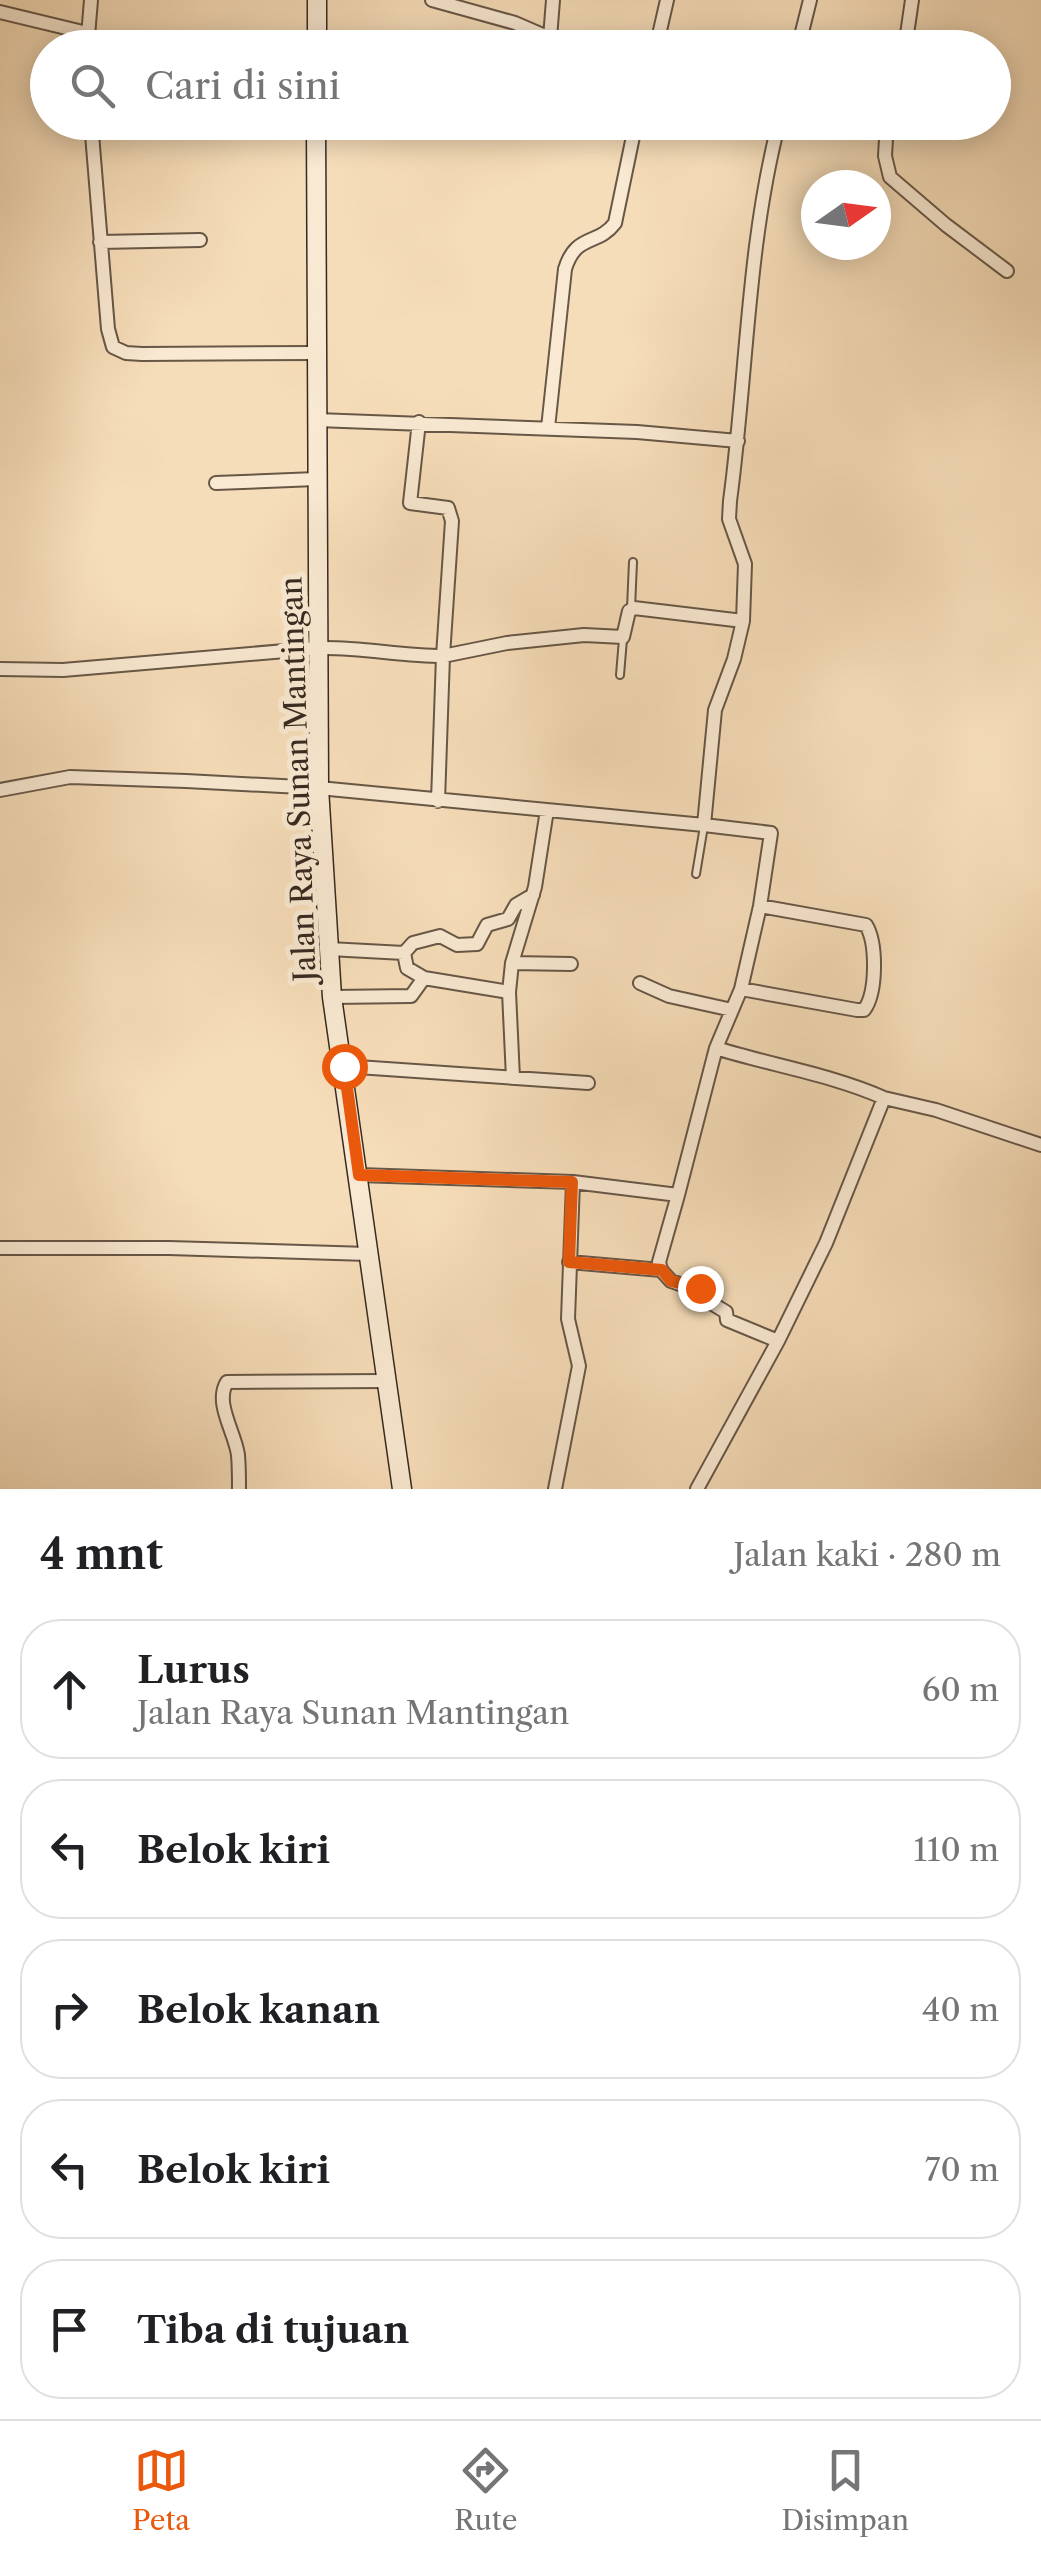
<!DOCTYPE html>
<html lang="id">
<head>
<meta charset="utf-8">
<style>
  body { margin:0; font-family:"Libre Caslon Text",serif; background:#f6f6f6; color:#202124 }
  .compass { position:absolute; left:801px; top:170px; width:90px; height:90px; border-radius:50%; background:#fff; box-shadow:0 5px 25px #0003; rotate:76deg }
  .stop { position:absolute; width:30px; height:30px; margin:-22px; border:8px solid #ea580c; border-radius:50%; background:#fff }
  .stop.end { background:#ea580c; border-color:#fff; box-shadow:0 2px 10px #0008 }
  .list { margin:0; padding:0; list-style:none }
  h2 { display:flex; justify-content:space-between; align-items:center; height:130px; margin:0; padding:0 40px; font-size:42px }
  h2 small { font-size:32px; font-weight:400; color:#757577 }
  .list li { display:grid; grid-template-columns:65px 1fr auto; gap:30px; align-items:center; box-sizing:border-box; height:140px; margin:0 20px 20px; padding:0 20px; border:2px solid #e0e0e0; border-radius:40px }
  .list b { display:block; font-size:38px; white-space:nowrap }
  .list p { margin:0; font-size:32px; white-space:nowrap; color:#757577 }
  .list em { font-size:32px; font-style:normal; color:#757577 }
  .icon { flex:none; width:55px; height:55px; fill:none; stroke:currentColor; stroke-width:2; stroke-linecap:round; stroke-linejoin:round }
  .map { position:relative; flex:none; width:1041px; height:1489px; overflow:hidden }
  .search { position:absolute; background:#fff; box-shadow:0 5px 25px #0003; left:30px; right:30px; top:30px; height:110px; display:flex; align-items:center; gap:25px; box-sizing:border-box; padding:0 35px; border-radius:55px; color:#757577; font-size:38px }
  .sheet { height:930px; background:#fff }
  nav { display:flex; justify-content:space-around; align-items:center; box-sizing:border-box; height:140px; border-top:2px solid #e0e0e0; background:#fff; font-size:28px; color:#757577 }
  nav a { display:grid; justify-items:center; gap:5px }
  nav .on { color:#ea580c }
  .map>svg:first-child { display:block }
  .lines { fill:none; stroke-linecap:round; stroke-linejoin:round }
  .lane-casing { stroke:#675747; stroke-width:10 }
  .street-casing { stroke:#675747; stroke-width:16 }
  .secondary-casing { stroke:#372a21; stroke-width:21 }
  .lane { stroke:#f9e9d2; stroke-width:6 }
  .street { stroke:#f9e9d2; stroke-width:12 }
  .secondary { stroke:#f9e9d2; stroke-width:18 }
  .route { stroke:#ea580c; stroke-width:12 }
  .labels { text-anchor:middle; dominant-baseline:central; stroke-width:10; stroke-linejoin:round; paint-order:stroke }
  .street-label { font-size:30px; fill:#372a21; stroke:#f9e9d2 }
</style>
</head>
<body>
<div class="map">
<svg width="1041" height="1489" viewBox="0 0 1041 1489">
  <rect width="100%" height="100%" fill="#f6ddb9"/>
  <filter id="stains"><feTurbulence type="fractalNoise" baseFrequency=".002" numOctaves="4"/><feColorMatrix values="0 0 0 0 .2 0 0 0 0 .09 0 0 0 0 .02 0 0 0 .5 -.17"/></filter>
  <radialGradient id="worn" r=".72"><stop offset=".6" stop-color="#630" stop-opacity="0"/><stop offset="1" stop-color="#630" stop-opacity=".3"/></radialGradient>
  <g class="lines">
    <defs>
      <path id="lane" d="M631 608 633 562
        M620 675 623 639
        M696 874 704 826"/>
      <path id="street" d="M432 0 515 23 573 48
        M0 12 87 33
        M550 38 553 0
        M87 48 91 0
        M656 48 667 0
        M798 48 810 0
        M905 48 912 0
        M91 122 108 329 113 347 126 353 142 354 316 353
        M887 122 885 156 890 177 946 225 1007 271
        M100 242 200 240
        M317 420 637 432 738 441
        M548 428 565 269C576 233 598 246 615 223L636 122
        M216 483 316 479
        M0 669 63 670 320 648C361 647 401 656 443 656L452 521 448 508 410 503 419 422
        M0 790 70 777 186 781 319 788 704 825 715 710 734 659 743 621 745 564 729 519 730 501C747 375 747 246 779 122
        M438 801 443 656 507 643 584 635 623 637 629 611 634 608 743 621
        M329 949 404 953 407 968 424 978 509 992
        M404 953 413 943 440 936 457 945 477 944 487 925 508 919 516 905 533 895
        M512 963 571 964
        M640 983 669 996 732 1010
        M741 989 857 1010H864C877 993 877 943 866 925L760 906
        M332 997 411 996 424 978
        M716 1048C770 1065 833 1075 884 1098
        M343 1066 588 1083
        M513 1078 509 992 512 963 535 887 547 810
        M359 1175 573 1182 568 1319 579 1366 555 1489
        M573 1182 678 1195 716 1048 741 989 760 906 771 833 704 825
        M0 1248H169L368 1254
        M569 1262 661 1270 671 1281 706 1293 711 1303 726 1312 727 1320 778 1341
        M661 1270 659 1262 678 1195
        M239 1489C239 1478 239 1466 238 1455 235 1432 214 1403 227 1382L387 1381
        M697 1489 778 1341 826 1243 884 1098 936 1110 1041 1145"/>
      <path id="secondary" d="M317 48V0
        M316 122 319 788 332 997 402 1489"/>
    </defs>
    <use href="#lane" class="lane-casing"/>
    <use href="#street" class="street-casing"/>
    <use href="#secondary" class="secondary-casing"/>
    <use href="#lane" class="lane"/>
    <use href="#street" class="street"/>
    <use href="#secondary" class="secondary"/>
  </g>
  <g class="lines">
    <path class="route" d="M344 1066 359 1175 572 1182 569 1262 662 1270 671 1281 700 1288"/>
  </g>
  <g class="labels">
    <g class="street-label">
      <text transform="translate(298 779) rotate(-92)">Jalan Raya Sunan Mantingan</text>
    </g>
  </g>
  <rect width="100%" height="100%" filter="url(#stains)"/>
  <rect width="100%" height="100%" fill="url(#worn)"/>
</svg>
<svg class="compass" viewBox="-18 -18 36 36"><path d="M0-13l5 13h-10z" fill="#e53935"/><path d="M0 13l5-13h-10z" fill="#757577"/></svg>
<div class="stop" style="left:344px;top:1066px"></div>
<div class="stop end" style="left:700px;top:1288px"></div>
<div class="search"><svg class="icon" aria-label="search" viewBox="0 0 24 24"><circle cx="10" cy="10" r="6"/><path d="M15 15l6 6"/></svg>Cari di sini</div>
</div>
<section class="sheet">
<h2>4 mnt<small>Jalan kaki · 280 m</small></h2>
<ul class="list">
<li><svg class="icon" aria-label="ahead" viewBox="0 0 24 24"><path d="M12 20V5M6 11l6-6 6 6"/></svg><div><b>Lurus</b><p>Jalan Raya Sunan Mantingan</p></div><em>60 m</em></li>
<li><svg class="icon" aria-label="left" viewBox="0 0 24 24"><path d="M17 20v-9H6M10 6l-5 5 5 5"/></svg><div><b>Belok kiri</b></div><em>110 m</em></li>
<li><svg class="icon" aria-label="right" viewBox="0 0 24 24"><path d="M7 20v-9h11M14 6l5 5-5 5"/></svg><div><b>Belok kanan</b></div><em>40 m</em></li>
<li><svg class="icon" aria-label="left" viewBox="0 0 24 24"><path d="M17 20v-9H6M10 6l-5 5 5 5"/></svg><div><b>Belok kiri</b></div><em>70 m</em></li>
<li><svg class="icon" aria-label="arrive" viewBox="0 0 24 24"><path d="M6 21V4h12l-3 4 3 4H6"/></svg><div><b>Tiba di tujuan</b></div></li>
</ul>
</section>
<nav>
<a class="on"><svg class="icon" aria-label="map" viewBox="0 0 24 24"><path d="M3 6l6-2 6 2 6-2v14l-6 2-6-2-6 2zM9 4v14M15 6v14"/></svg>Peta</a>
<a><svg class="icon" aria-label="directions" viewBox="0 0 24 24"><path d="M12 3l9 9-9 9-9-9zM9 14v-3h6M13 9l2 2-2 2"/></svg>Rute</a>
<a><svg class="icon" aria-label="saved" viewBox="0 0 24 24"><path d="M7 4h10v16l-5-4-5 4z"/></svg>Disimpan</a>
</nav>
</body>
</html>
